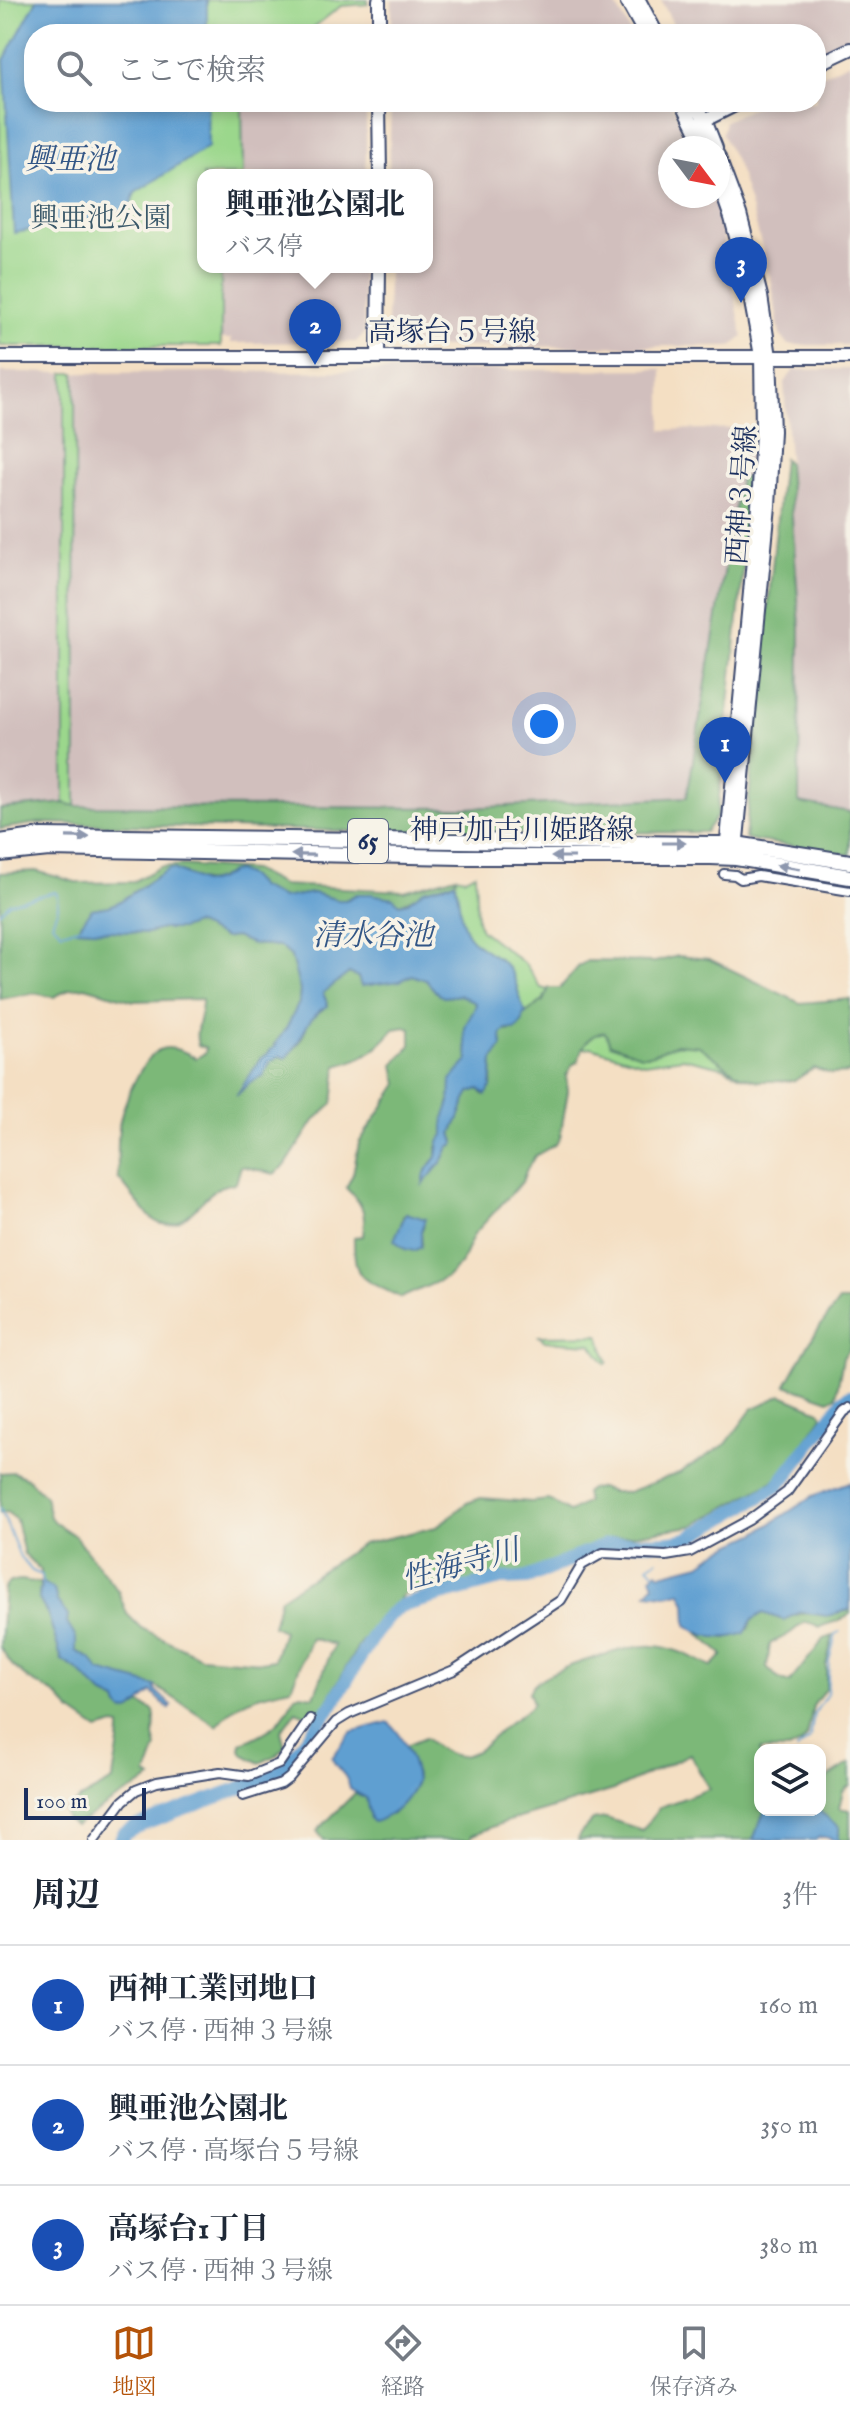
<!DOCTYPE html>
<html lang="ja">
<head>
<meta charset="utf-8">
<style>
  body { margin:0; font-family:"IM FELL English","Noto Serif JP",serif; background:#f6f6f7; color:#1f2937 }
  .controls { position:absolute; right:24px; bottom:24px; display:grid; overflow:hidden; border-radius:16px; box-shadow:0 4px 12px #0003 }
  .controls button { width:72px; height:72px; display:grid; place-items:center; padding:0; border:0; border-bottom:2px solid #e0e1e3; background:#fff; color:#1f2937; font:40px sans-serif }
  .compass { position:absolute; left:658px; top:136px; width:72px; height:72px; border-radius:50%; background:#fff; box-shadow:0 4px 12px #0003; rotate:122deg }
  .scale { position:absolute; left:24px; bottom:20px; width:122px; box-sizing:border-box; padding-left:8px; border:4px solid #1b2f5e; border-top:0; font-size:22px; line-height:28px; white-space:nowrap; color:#1b2f5e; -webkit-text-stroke:6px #f7f3e8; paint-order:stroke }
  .you { position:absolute; left:544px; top:724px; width:28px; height:28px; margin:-20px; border:6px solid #fff; border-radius:50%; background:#1a73e8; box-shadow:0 0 0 12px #1a73e833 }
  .badge { display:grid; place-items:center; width:52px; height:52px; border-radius:50%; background:#b45309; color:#fff; font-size:26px; font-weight:700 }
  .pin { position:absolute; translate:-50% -66px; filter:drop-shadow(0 2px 4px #0008) }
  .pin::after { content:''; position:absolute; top:42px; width:28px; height:24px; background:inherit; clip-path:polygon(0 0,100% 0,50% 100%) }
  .popup { position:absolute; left:197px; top:169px; width:236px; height:104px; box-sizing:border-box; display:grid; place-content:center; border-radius:16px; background:#fff; filter:drop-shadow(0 2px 6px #0005); font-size:26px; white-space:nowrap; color:#747a83 }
  .popup b { font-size:30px; color:#1f2937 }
  .popup::after { content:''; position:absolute; left:50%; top:100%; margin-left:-16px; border:16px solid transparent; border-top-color:#fff }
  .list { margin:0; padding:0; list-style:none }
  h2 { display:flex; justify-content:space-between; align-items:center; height:104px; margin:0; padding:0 32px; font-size:34px }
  h2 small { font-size:26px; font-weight:400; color:#747a83 }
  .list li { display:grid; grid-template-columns:52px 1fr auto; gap:24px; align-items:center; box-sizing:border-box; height:120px; padding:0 32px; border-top:2px solid #e0e1e3 }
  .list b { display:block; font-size:30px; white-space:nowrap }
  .list p { margin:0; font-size:26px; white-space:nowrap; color:#747a83 }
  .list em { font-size:26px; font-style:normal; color:#747a83 }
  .icon { flex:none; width:44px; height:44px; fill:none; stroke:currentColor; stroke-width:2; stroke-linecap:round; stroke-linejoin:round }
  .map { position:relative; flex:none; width:850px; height:1840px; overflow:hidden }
  .search { position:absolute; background:#fff; box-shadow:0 4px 12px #0003; left:24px; right:24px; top:24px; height:88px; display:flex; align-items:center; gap:20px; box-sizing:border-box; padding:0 28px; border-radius:32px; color:#747a83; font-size:30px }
  .sheet { height:464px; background:#fff }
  nav { display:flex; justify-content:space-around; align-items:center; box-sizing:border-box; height:112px; border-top:2px solid #e0e1e3; background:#fff; font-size:22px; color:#747a83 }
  nav a { display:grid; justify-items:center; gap:4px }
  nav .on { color:#b45309 }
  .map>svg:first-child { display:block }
  .industrial { fill:#d1bfbd }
  .green { fill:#9bd78c; stroke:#5b8375; stroke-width:2 }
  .forest { fill:#7cb878; stroke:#4c746b; stroke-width:2; fill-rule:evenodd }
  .water { fill:#5e9fd1; stroke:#3c6798; stroke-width:2 }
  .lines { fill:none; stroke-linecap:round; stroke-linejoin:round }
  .stream { stroke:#5e9fd1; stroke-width:2 }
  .river { stroke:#5e9fd1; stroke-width:14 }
  .street-casing { stroke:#3c496d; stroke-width:12 }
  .secondary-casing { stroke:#3c496d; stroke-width:16 }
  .primary-casing { stroke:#3c496d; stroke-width:18 }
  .street { stroke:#fff; stroke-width:8 }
  .secondary { stroke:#fff; stroke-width:12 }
  .primary { stroke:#fff; stroke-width:14 }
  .oneway { fill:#8d97ae }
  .labels { text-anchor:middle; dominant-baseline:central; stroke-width:7; stroke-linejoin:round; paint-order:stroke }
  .shield { fill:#f7f3e8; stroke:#5d6a87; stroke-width:2 }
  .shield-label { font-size:26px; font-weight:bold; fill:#1b2f5e }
  .park-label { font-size:28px; fill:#3b596a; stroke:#f7f3e8 }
  .street-label { font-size:28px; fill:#1b2f5e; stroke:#f7f3e8 }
  .water-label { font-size:30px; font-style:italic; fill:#325686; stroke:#f7f3e8 }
</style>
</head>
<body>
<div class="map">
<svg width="850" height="1840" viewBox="0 0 850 1840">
  <rect width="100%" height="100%" fill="#f7f3e8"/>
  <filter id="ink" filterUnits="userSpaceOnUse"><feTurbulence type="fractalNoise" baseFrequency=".0125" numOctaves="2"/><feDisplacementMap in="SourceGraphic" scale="16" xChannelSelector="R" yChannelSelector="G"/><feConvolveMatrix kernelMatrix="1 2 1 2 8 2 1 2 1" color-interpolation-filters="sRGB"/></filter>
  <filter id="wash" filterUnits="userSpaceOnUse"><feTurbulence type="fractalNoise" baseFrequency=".006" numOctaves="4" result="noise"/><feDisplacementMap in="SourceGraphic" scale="32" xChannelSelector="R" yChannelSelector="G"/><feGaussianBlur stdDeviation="1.8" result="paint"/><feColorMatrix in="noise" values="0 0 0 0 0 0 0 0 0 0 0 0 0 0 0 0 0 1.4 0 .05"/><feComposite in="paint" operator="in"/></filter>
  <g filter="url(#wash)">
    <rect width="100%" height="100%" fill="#f4dfc3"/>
    <path class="industrial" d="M392 0H613L632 34H392Z
      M661 0H850V40L816 56V34H678Z
      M850 62V345H789L780 335 772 285 753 214 738 167 722 134 725 121 765 102H816V78Z
      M242 102H366V175H243Z
      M391 102H670L693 148H670V196H712L717 209 743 337 732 346 400 347 387 337 388 267H427V175H389Z
      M221 267H362L364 334 356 342 231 343V339H221Z
      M662 369V430L752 428 747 478H740L687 797 467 808 294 809 76 806 75 373Z
      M850 369V812L799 803 800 627 784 383 794 370Z
      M0 372 64 373V803L0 809Z"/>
    <path class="green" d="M0 0H368V4L341 6 305 34H34V102H242L243 175H203V267H221V346H0Z
      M64 373H75L76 806 64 803Z
      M475 873 477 920 481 930 526 965 541 988 548 990 543 1001 526 1013C518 1001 519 985 511 972 501 955 480 951 469 936 459 923 459 898 455 882L456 876 465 878Z
      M605 1031 650 1055 677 1044 699 1046 739 1075 723 1067 683 1058 644 1063 590 1047 581 1049C587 1038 593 1034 605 1031Z
      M599 1335 608 1362 606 1364 591 1344 545 1341 539 1336Z"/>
    <path class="forest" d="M783 458 788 463 800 627 799 803 850 812V855L745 839Z
      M740 477 747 478 744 563 717 816 705 832 466 834 39 823 0 829V809L64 803 76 806 467 808 687 797Z
      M182 865 253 870 282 885 404 891 456 876 455 882 441 885 400 904 371 894H357L345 900H338L313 893 282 898 259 887 255 882 231 872C201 889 202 880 174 869L156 877 117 903 110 906 92 909 78 929 147 933 162 929H181L195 924 225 938 235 937 253 944 279 946 291 956 300 990 299 1003 287 1027 268 1054 261 1058 237 1095 250 1082 263 1076 269 1063 280 1056 284 1058C296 1050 305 1035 308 1021L328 1005 323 993 349 973 358 977 361 986 403 979 412 975 426 980 436 992 444 997 460 995 473 1000 477 1007C474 1013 468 1019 466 1026 462 1038 468 1050 468 1061L450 1096 448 1112 444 1119V1135L437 1147V1157L431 1164 423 1181 442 1162 449 1147 453 1145 455 1141 452 1133C460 1119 462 1106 470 1092L479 1089 484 1095 492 1085 493 1060 501 1048V1035L504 1031 514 1030 523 1015 543 1001 549 988H560L579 966 587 961 655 962 678 956 709 959 800 1003 850 999V1073L831 1074 814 1068 794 1081H759L739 1075 699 1046 677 1044 650 1055H641L610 1044 605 1032C587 1035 582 1046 578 1062L573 1064 566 1076 568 1091 564 1114 560 1138 556 1144 535 1156 526 1171 522 1182 474 1234 461 1263 446 1278 401 1298C365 1277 353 1286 354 1237L363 1236C366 1212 364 1205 346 1188L353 1174 359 1143 398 1084 394 1065 411 1045V1029L406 1027 394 1029C376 1050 364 1059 337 1066L333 1104 314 1121 285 1166 274 1174 241 1166 236 1183C230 1184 223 1185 218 1188 200 1197 181 1237 155 1221 146 1215 127 1188 118 1178 118 1161 117 1144 119 1127 121 1107 144 1049 166 1048 176 1047 187 1053 196 1058L205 1053 206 1048 198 1045C193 1031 203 1014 202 999L134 1001 85 987 70 989 54 997 33 993 0 999V873L36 871 79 883 133 882 160 867ZM406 1213H408L424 1226 421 1231 422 1244 403 1248 398 1242 403 1216Z
      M839 1301H850V1347L843 1358 836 1396 829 1400 786 1385 812 1338Z
      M782 1395 820 1411 822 1416 780 1477 692 1526 611 1538 525 1573 404 1594 359 1644 317 1720 296 1711 281 1731 285 1747 277 1755 260 1763 244 1755 240 1750 241 1744C272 1729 279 1728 295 1696L301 1694 314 1696 334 1645 311 1638 291 1688C256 1696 240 1697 217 1726L155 1686 99 1671 88 1657 76 1651V1638L67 1624V1616L57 1601 54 1590 41 1582V1571L24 1554 16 1520 7 1512 0 1514V1473L13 1472 27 1478 45 1496 50 1517 54 1522 75 1536 83 1546 118 1591 127 1614 141 1628 201 1657 261 1662 274 1660 283 1631 273 1626 280 1598 362 1544 436 1527 467 1503 481 1498 531 1502 549 1500 569 1512 587 1502 585 1493 590 1489 600 1488 612 1492H628L679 1473 726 1444 752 1409Z
      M21 1580 40 1583 39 1599 48 1615 62 1660 79 1671 102 1694 117 1701 119 1707 132 1710 139 1703 154 1711 155 1717 154 1736 157 1747 147 1775 152 1779 113 1801 75 1826 66 1818 65 1811 80 1799 113 1781C114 1762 121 1745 120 1726L115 1725 98 1730 72 1712 55 1694 28 1679 12 1665 0 1647 4 1588 9 1582Z
      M850 1610V1614C840 1623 832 1621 820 1627 801 1618 804 1624 789 1634 783 1638 776 1640 770 1644L767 1667 779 1679 789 1683 824 1639 833 1636 826 1665V1688L813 1706 807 1737 801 1744 789 1750H760V1810H765L753 1840H578L579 1835 593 1820 606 1818 642 1830 660 1807 709 1789 690 1754 614 1790 505 1822 472 1835 470 1840H324L317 1831 355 1793 367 1798 370 1819 392 1814 414 1788 416 1775 405 1746 425 1738C432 1743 439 1750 447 1753 473 1765 490 1738 508 1724 516 1717 527 1713 533 1703L529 1692C531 1688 533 1685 537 1682 554 1668 632 1644 654 1646 673 1647 695 1658 711 1667L723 1655 699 1634 727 1638 749 1629 752 1620 763 1613 783 1620C806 1607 826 1618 850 1610Z
      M850 1763V1785L843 1791 839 1808 850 1810V1840H837H839L819 1810 823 1781Z"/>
    <path class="water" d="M37 0H207V34H34V102H207L208 147 135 193 128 212 14 233 4 60Z
      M169 869H174L204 883 217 880 231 872 237 871 250 877 259 887 282 898 313 893 338 900H346L357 894H371L393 898 400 904 408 902 424 890 455 882C460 898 459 923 469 936 480 951 501 955 511 972 519 985 518 1001 526 1013L523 1015V1021L516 1030 506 1029 501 1035 502 1046 493 1060 491 1087 486 1095 479 1089 470 1092C463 1106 459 1120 452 1133L455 1143 449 1147 442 1162 423 1184 425 1173 437 1157 439 1142 444 1135V1119L450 1102 451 1080 468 1061C469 1050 463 1040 465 1028 467 1018 475 1013 476 1003L460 995 444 997 439 995 426 980 412 975 400 981 361 986 358 977 349 973 323 993 328 1006C304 1016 304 1042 286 1058L280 1056 269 1063 263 1076 250 1082 236 1096 261 1058 268 1054 287 1027 299 1003 300 990 291 956 279 946 253 944 235 937 225 938 195 924 181 929H162L147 933 77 929 92 909 110 906 117 903Z
      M406 1213 425 1219 421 1231V1247L414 1251 405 1249 394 1240Z
      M850 1482V1609L848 1610 827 1616 800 1612 784 1620 763 1613 752 1620 745 1633C724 1641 705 1639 687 1625L686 1603 681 1592 666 1595 647 1593 654 1584 651 1577 658 1571 661 1574 700 1564 720 1550 755 1534 813 1496Z
      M41 1582 54 1590 57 1601 68 1616 67 1623 76 1638V1651L92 1660 99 1671 155 1686V1690L172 1706 169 1709 152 1692 132 1710 124 1712 119 1707 117 1701 102 1694 79 1671 62 1660 48 1615 39 1599Z
      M388 1722C403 1733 415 1765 416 1782 408 1801 393 1817 373 1822L370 1819 366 1798 350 1789C346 1770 337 1772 332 1758L351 1732Z
      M765 1810H818L839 1827V1840C830 1840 823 1833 815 1840H753Z"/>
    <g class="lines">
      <path class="stream" d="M0 912 9 903 55 892 57 894 58 907 52 923 62 932 79 927
        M0 1508 20 1557 32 1571 41 1575 42 1583
        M664 1552 671 1543
        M656 1574 648 1566 657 1560
        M797 1750 810 1739 814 1714 827 1694 829 1661 836 1634 840 1632"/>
      <path class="river" d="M121 1840 123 1834 136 1827 270 1777 286 1767 332 1705 371 1639 388 1616 401 1606 500 1579 527 1578 606 1545C633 1540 660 1546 687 1539L778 1486 843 1401 850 1396"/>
    </g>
  </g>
  <g filter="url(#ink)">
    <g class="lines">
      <defs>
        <path id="street" d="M724 874 735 875 741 879 758 876 850 891
          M243 1796 281 1784 289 1778 336 1722 349 1714 454 1670 561 1600 582 1565 603 1553 666 1556 690 1552 749 1520 787 1492 844 1412 850 1408
          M94 1840 123 1801 136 1790 157 1782 220 1772 249 1776 279 1764 310 1719"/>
        <path id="secondary" d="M626 0 645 34
          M639 0 657 34
          M379 34V0
          M816 65 850 49
          M379 102 380 175
          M682 102 705 148
          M695 102 705 120 716 148
          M695 125 741 102
          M718 155 740 214 761 296 770 357 773 431 769 506 736 850
          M718 181 731 218 746 275 761 356 762 431 758 506 726 851
          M0 357H850
          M378 357 379 267"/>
        <path id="primary" d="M0 842 42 836 713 844H736L850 862
          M0 854 49 849 461 857H711L736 858 850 877"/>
      </defs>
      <use href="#street" class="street-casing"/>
      <use href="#secondary" class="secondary-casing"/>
      <use href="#primary" class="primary-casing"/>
      <use href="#street" class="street"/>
      <use href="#secondary" class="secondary"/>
      <use href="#primary" class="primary"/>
    </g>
    <defs><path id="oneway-solid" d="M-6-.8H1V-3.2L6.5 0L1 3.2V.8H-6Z" transform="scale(2)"/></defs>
    <g class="oneway">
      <use href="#oneway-solid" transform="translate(78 837) rotate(1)"/>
      <use href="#oneway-solid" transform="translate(674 843)"/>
      <use href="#oneway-solid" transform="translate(303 855) rotate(-179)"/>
      <use href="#oneway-solid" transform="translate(563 857) rotate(180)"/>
      <use href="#oneway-solid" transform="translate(788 867) rotate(-171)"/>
    </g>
  </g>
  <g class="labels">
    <rect class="shield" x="348" y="819" width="40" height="44" rx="6"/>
    <g class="shield-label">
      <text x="368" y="841">65</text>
    </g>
    <g class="park-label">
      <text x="101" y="219">興亜池公園</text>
    </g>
    <g class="street-label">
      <text x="452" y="333">高塚台５号線</text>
      <text transform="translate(743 495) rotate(-86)">西神３号線</text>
      <text x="522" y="831">神戸加古川姫路線</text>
    </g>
    <g class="water-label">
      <text x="70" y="161">興亜池</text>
      <text x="373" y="937">清水谷池</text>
      <text transform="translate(461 1566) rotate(-15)">性海寺川</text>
    </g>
  </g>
</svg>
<div class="controls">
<button><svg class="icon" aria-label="layers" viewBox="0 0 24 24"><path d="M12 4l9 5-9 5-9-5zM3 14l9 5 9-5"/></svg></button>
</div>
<svg class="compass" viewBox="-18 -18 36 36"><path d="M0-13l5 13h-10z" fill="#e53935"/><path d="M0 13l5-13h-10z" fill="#747a83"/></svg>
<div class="scale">100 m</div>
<div class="you"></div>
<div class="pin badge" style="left:725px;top:783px;background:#1a4fb4">1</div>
<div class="pin badge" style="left:315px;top:365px;background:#1a4fb4">2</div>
<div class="popup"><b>興亜池公園北</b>バス停</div>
<div class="pin badge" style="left:741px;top:303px;background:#1a4fb4">3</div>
<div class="search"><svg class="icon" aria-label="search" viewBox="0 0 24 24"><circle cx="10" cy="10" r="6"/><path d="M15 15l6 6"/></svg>ここで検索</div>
</div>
<section class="sheet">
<h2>周辺<small>3件</small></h2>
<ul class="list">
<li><span class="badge" style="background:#1a4fb4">1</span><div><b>西神工業団地口</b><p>バス停 · 西神３号線</p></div><em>160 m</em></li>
<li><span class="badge" style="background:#1a4fb4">2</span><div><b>興亜池公園北</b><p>バス停 · 高塚台５号線</p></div><em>350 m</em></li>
<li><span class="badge" style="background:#1a4fb4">3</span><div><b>高塚台1丁目</b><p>バス停 · 西神３号線</p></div><em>380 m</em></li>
</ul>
</section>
<nav>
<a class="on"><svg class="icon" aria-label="map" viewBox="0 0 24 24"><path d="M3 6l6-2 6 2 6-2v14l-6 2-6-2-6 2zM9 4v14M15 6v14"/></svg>地図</a>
<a><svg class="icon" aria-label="directions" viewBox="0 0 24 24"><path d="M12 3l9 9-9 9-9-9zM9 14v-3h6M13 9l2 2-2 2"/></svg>経路</a>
<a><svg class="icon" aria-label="saved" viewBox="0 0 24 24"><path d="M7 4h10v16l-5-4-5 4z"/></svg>保存済み</a>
</nav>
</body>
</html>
